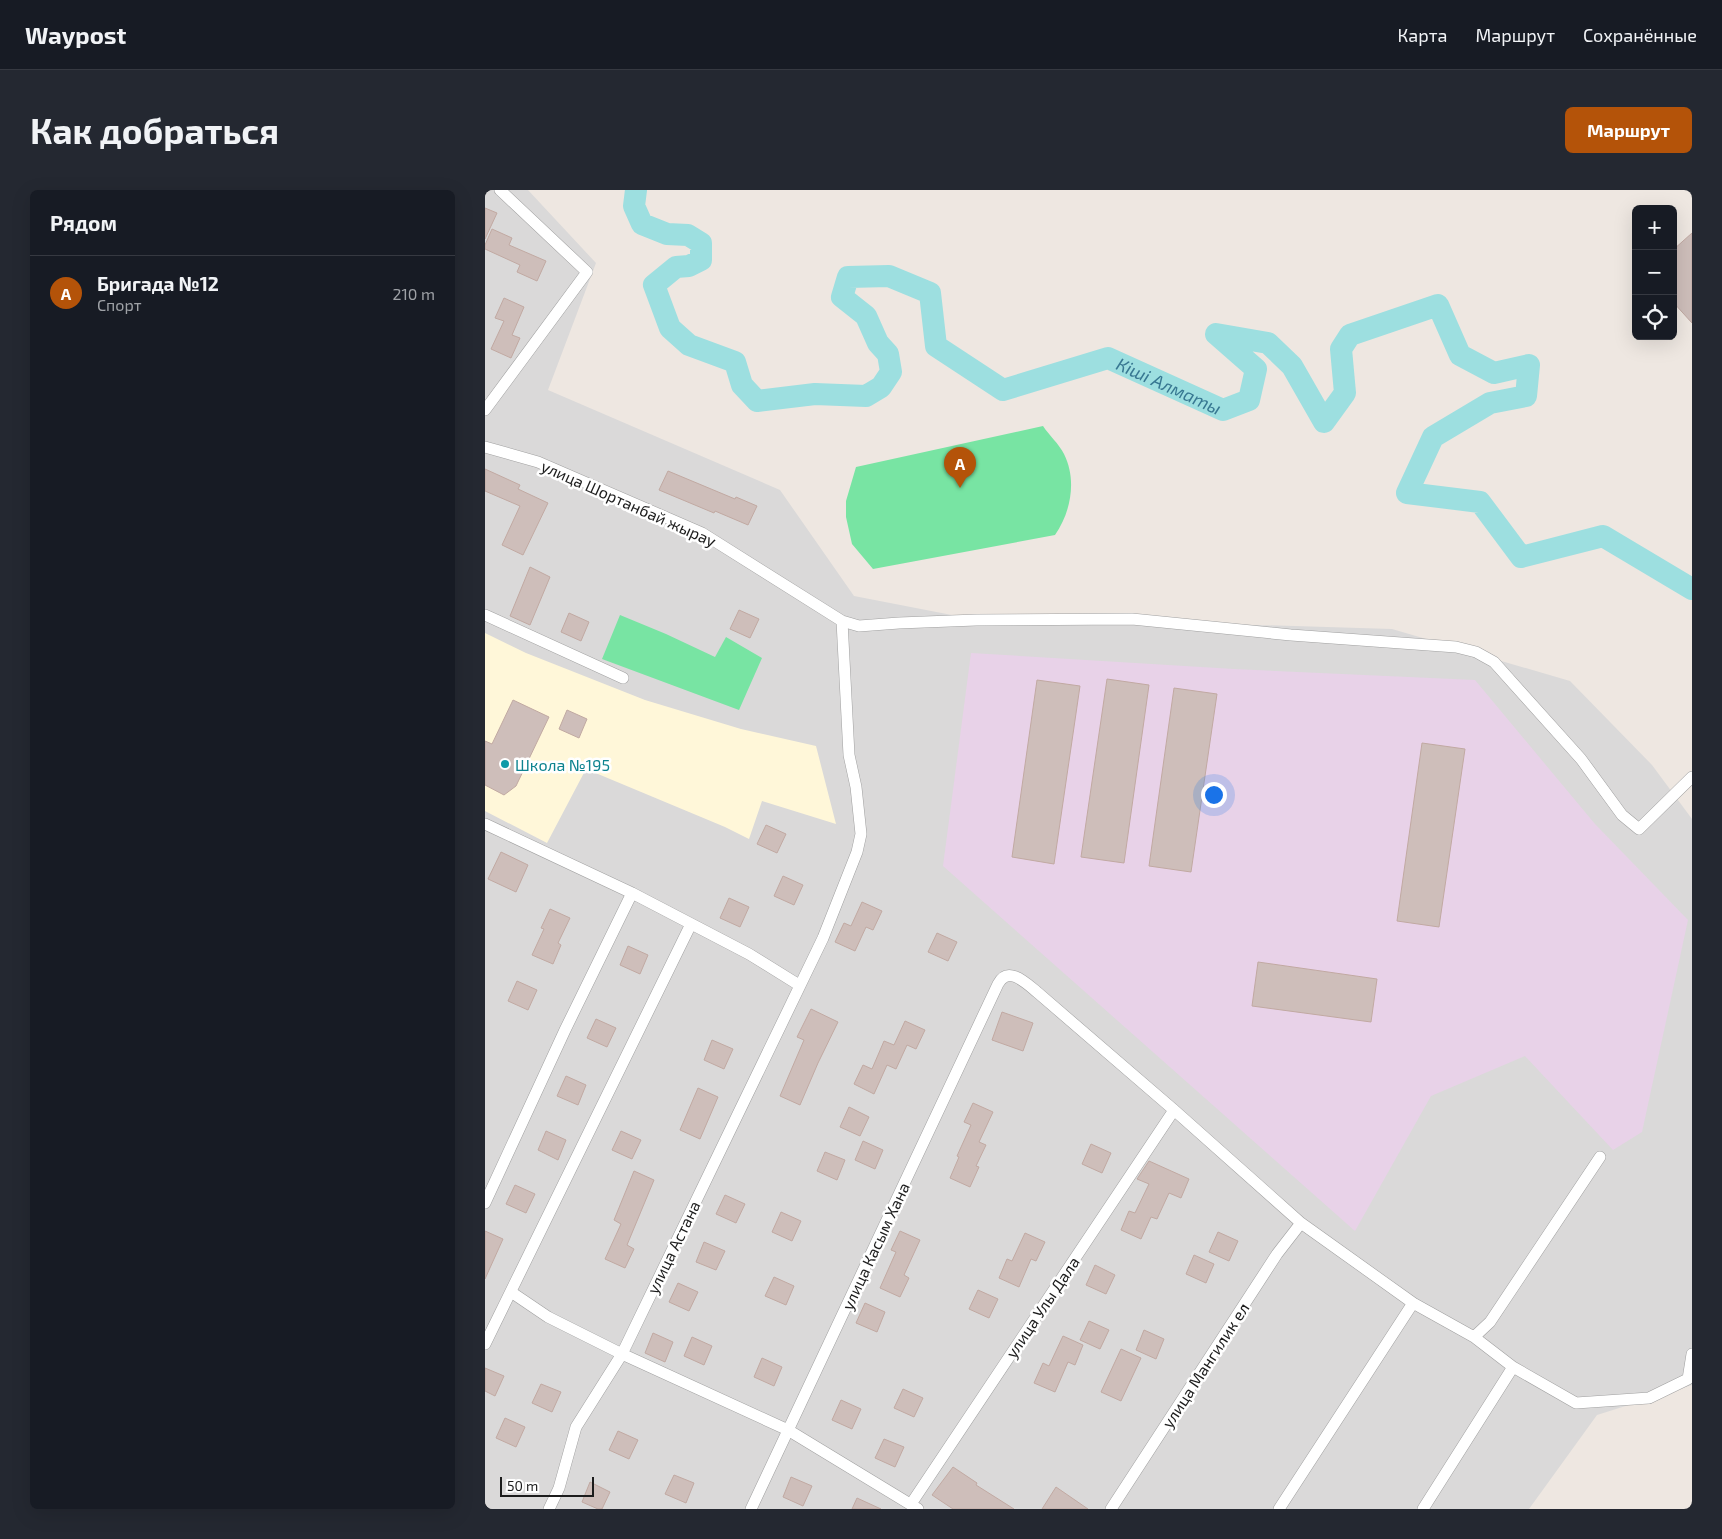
<!DOCTYPE html>
<html lang="ru">
<head>
<meta charset="utf-8">
<style>
  body { margin:0; font-family:"Exo 2",sans-serif; background:#242831; color:#f1f3f6 }
  .controls { position:absolute; right:15px; top:15px; display:grid; overflow:hidden; border-radius:8px; box-shadow:0 5px 20px #0002 }
  .controls button { width:45px; height:45px; display:grid; place-items:center; padding:0; border:0; border-bottom:1px solid #363941; background:#171b24; color:#f1f3f6; font:25px sans-serif }
  .scale { position:absolute; left:15px; bottom:12px; width:94px; box-sizing:border-box; padding-left:5px; border:2px solid #1c1c1c; border-top:0; font-size:14px; line-height:18px; white-space:nowrap; color:#1c1c1c; -webkit-text-stroke:4px #fff; paint-order:stroke }
  .you { position:absolute; left:728px; top:604px; width:18px; height:18px; margin:-12px; border:4px solid #fff; border-radius:50%; background:#1a73e8; box-shadow:0 0 0 8px #1a73e833 }
  .badge { display:grid; place-items:center; width:32px; height:32px; border-radius:50%; background:#b45309; color:#fff; font-size:16px; font-weight:700 }
  .pin { position:absolute; translate:-50% -41px; filter:drop-shadow(0 1px 2px #0008) }
  .pin::after { content:''; position:absolute; top:26px; width:18px; height:15px; background:inherit; clip-path:polygon(0 0,100% 0,50% 100%) }
  .list { margin:0; padding:0; list-style:none }
  h2 { display:flex; justify-content:space-between; align-items:center; height:65px; margin:0; padding:0 20px; font-size:21px }
  h2 small { font-size:16px; font-weight:400; color:#9ea1a6 }
  .list li { display:grid; grid-template-columns:32px 1fr auto; gap:15px; align-items:center; box-sizing:border-box; height:75px; padding:0 20px; border-top:1px solid #363941 }
  .list b { display:block; font-size:19px; white-space:nowrap }
  .list p { margin:0; font-size:16px; white-space:nowrap; color:#9ea1a6 }
  .list em { font-size:16px; font-style:normal; color:#9ea1a6 }
  .icon { flex:none; width:28px; height:28px; fill:none; stroke:currentColor; stroke-width:2; stroke-linecap:round; stroke-linejoin:round }
  .map { position:relative; flex:none; width:1207px; height:1319px; overflow:hidden; border-radius:8px }
  header { display:flex; align-items:center; gap:30px; box-sizing:border-box; height:70px; padding:0 25px; background:#171b24; border-bottom:1px solid #363941 }
  header strong { font-size:24px }
  nav { display:flex; gap:28px; margin-inline-start:auto; font-size:18px }
  .intro { display:flex; align-items:center; justify-content:space-between; box-sizing:border-box; height:120px; padding:0 30px }
  h1 { margin:0; font-size:35px }
  .button { padding:12px 22px; border-radius:8px; background:#b45309; color:#fff; font-size:18px; font-weight:700 }
  main { display:flex; gap:30px; padding:0 30px }
  aside { flex:1; background:#171b24; border-radius:8px; box-shadow:0 5px 20px #0002 }
  .map>svg:first-child { display:block }
  .residential { fill:#dad9d9 }
  .industrial { fill:#e8d2e8 }
  .education { fill:#fff7d9 }
  .pitch { fill:#78e4a3 }
  .lines { fill:none; stroke-linecap:round; stroke-linejoin:round }
  .river { stroke:#9ddfe0; stroke-width:22 }
  .building { fill:#cebeba; stroke:#c1a9a2 }
  .street-casing { stroke:#a0a0a0; stroke-width:12 }
  .street { stroke:#fff; stroke-width:11 }
  .culture-dot { fill:#0f9aa8; stroke:#fff; stroke-width:2 }
  .labels { text-anchor:middle; dominant-baseline:central; stroke-width:5; stroke-linejoin:round; paint-order:stroke }
  .street-label { font-size:16px; fill:#1c1c1c; stroke:#fff }
  .culture-label { font-size:16px; fill:#0d838f; stroke:#fff; text-anchor:start }
  .water-label { font-size:18px; font-style:italic; fill:#387892; stroke:#fff }
</style>
</head>
<body>
<header>
<strong>Waypost</strong>
<nav><a>Карта</a><a>Маршрут</a><a>Сохранённые</a></nav>
</header>
<div class="intro"><h1>Как добраться</h1><a class="button">Маршрут</a></div>
<main>
<aside>
<h2>Рядом<small></small></h2>
<ul class="list">
<li><span class="badge">A</span><div><b>Бригада №12</b><p>Спорт</p></div><em>210 m</em></li>
</ul>
</aside>
<div class="map">
<svg width="1207" height="1319" viewBox="0 0 1207 1319">
  <rect width="100%" height="100%" fill="#eee7e1"/>
  <path class="residential" d="M0 0H43L111 73 63 200 295 300 369 406 472 426 907 439 1085 491 1167 575 1207 629V1195L1112 1225 1044 1319H0Z"/>
  <path class="industrial" d="M486 463 749 479 990 490 1110 634 1203 730 1157 942 1128 960 1040 866 946 906 870 1041 458 676Z"/>
  <path class="education" d="M0 443 41 463 160 510 256 539 331 556 351 634 277 611 264 649 240 637 101 579 62 653 0 621Z"/>
  <path class="pitch" d="M558 236C564 245 574 254 579 264 592 290 586 322 570 345L388 379 367 354 361 327V311L371 277Z
    M135 425 181 444 230 467 241 447 277 468 254 520 117 469Z"/>
  <g class="lines">
    <path class="river" id="s1" d="M151 0 149 16 157 34 182 44 203 45 216 53V70L204 76 191 77 169 95 185 138 204 155 250 172 257 195 272 211 330 204 381 206 396 197 406 182 403 164 393 153 381 126 357 107 363 87 404 86 445 103 451 156 518 200 623 168 738 220 764 210 771 179 731 144 783 153 807 176 839 232 860 203 856 159 865 145 953 115 975 165 1009 183 1044 175 1041 206 1005 213 948 247 922 303 995 312 1036 367 1118 346 1207 399"/>
  </g>
  <path class="building" d="M0 18 12 23 0 49Z
    M7 39 27 48 24 55 61 71 52 91 32 82 35 75 0 59V55Z
    M1207 43V133L1188 112V60Z
    M19 108 39 117 27 145 35 148 26 168 6 159 19 131 10 128Z
    M0 279 35 295 33 299 63 313 38 365 17 355 35 316 0 301Z
    M183 281 250 309 251 307 272 316 263 335 230 321 229 323 174 300Z
    M45 377 65 387 45 435 25 426Z
    M254 420 274 429 265 448 245 439Z
    M84 423 104 432 96 451 76 442Z
    M622 489 664 495 639 673 596 667Z
    M552 490 595 496 569 674 527 667Z
    M689 498 732 504 706 682 664 676Z
    M28 510 64 527 31 596 19 605 0 595V551L7 554Z
    M82 520 102 529 94 548 74 539Z
    M937 553 980 559 954 737 912 731Z
    M281 635 301 644 292 663 272 654Z
    M16 662 43 675 31 702 3 689Z
    M298 686 318 695 309 715 289 706Z
    M244 708 264 717 255 737 235 728Z
    M377 712 397 721 388 740 381 737 370 761 350 752 359 733 366 736Z
    M65 719 85 728 73 753 76 755 68 774 47 765 59 739 56 738Z
    M452 743 472 752 463 771 443 762Z
    M143 756 163 765 155 784 135 775Z
    M773 772 892 789 886 832 767 816Z
    M32 791 52 800 43 820 23 811Z
    M326 819 353 832 333 873 315 915 295 906 319 850 312 847Z
    M517 822 548 833 538 861 507 850Z
    M111 829 131 838 122 857 102 848Z
    M420 831 440 840 431 859 422 855 411 879 402 875 389 904 369 894 378 875 387 879 399 851 409 855Z
    M227 850 248 859 239 879 219 870Z
    M81 886 101 895 93 915 72 906Z
    M213 898 233 907 215 949 195 940Z
    M488 913 508 922 494 952 501 955 491 976 494 977 485 997 465 988 474 967 472 966 486 935 479 932Z
    M364 917 384 927 375 946 355 937Z
    M61 941 81 950 73 970 53 960Z
    M136 941 156 950 147 969 127 960Z
    M378 951 398 960 390 979 370 970Z
    M606 954 626 963 617 983 597 974Z
    M340 962 360 970 352 990 332 981Z
    M664 971 704 989 696 1008 684 1003 672 1029 666 1027 656 1049 636 1040 644 1021 650 1023 664 994 652 989Z
    M149 981 169 990 142 1055 149 1059 140 1078 120 1069 136 1034 129 1030Z
    M30 995 50 1004 41 1023 21 1014Z
    M240 1005 260 1014 251 1033 231 1024Z
    M296 1022 316 1031 307 1051 287 1042Z
    M0 1041 18 1049 0 1089Z
    M415 1041 435 1050 419 1085 424 1088 415 1107 395 1098 411 1062 406 1060Z
    M733 1042 753 1051 744 1071 724 1062Z
    M540 1043 560 1052 551 1071 546 1069 534 1097 514 1088 522 1069 527 1071Z
    M219 1052 240 1061 231 1080 211 1072Z
    M709 1065 729 1074 721 1093 701 1084Z
    M610 1075 630 1085 621 1104 601 1095Z
    M289 1087 309 1096 301 1115 280 1106Z
    M193 1093 213 1102 204 1121 184 1112Z
    M493 1100 513 1109 504 1128 484 1119Z
    M380 1113 400 1122 392 1142 371 1133Z
    M604 1131 624 1140 615 1159 595 1150Z
    M659 1140 679 1149 671 1169 651 1160Z
    M168 1143 188 1152 180 1172 160 1163Z
    M578 1146 598 1155 590 1175 583 1172 570 1202 549 1193 558 1173 564 1176Z
    M207 1147 227 1156 219 1175 199 1166Z
    M636 1159 656 1168 636 1211 616 1202Z
    M277 1168 297 1177 289 1196 269 1187Z
    M0 1178 19 1186 10 1206 0 1201Z
    M56 1194 76 1202 67 1222 47 1213Z
    M418 1199 438 1208 429 1227 409 1218Z
    M356 1210 376 1219 367 1239 347 1230Z
    M20 1228 40 1237 31 1257 11 1248Z
    M133 1241 153 1250 144 1269 124 1260Z
    M399 1249 419 1257 410 1277 390 1268Z
    M468 1277 492 1293 491 1295 529 1319H468L447 1305Z
    M189 1285 209 1293 201 1313 180 1304Z
    M306 1287 327 1296 318 1316 298 1307Z
    M105 1292 125 1302 117 1319H113L97 1312Z
    M571 1297 603 1319H557Z
    M372 1308 396 1319H367Z"/>
  <g class="lines">
    <defs>
      <path id="street" d="M0 220 102 82 15 0
        M0 257 53 272 217 343 357 431 374 436 414 433 491 430 647 429 806 445 971 457 991 462 1009 472 1096 569 1137 625 1154 639 1207 587
        M0 425 138 488
        M0 634 147 703 80 840 0 1013
        M147 703 264 764 314 795
        M26 1102 63 1127 137 1164 303 1240 433 1319
        M989 1147 1005 1132 1115 967
        M0 1154 206 734
        M426 1314 689 920
        M64 1319 74 1298 91 1237 137 1164 338 748 372 662 376 644 371 597 364 565 357 431
        M266 1319 513 794C523 775 541 793 552 802L689 920 816 1033 928 1113 989 1147 1028 1177 1091 1213 1164 1208 1203 1189 1207 1164
        M626 1319 792 1064 816 1033
        M794 1319 928 1113
        M938 1319 1028 1177"/>
    </defs>
    <use href="#street" class="street-casing"/>
    <use href="#street" class="street"/>
  </g>
  <circle class="culture-dot" cx="20" cy="574" r="5"/>
  <g class="labels">
    <g class="street-label">
      <text transform="translate(144 313) rotate(24)">улица Шортанбай жырау</text>
      <text transform="translate(390 1056) rotate(-65)">улица Касым Хана</text>
      <text transform="translate(188 1057) rotate(-64)">улица Астана</text>
      <text transform="translate(557 1117) rotate(-56)">улица Улы Дала</text>
      <text transform="translate(720 1175) rotate(-57)">улица Мангилик ел</text>
    </g>
    <g class="culture-label">
      <text x="30" y="574">Школа №195</text>
    </g>
    <g class="water-label">
      <text stroke="none"><textPath href="#s1" startOffset="992">Кіші Алматы</textPath></text>
    </g>
  </g>
</svg>
<div class="controls">
<button>+</button>
<button>−</button>
<button><svg class="icon" aria-label="locate" viewBox="0 0 24 24"><circle cx="12" cy="12" r="6"/><path d="M12 2v4M12 18v4M2 12h4M18 12h4"/></svg></button>
</div>
<div class="scale">50 m</div>
<div class="you"></div>
<div class="pin badge" style="left:475px;top:298px">A</div>
</div>
</main>
</body>
</html>
